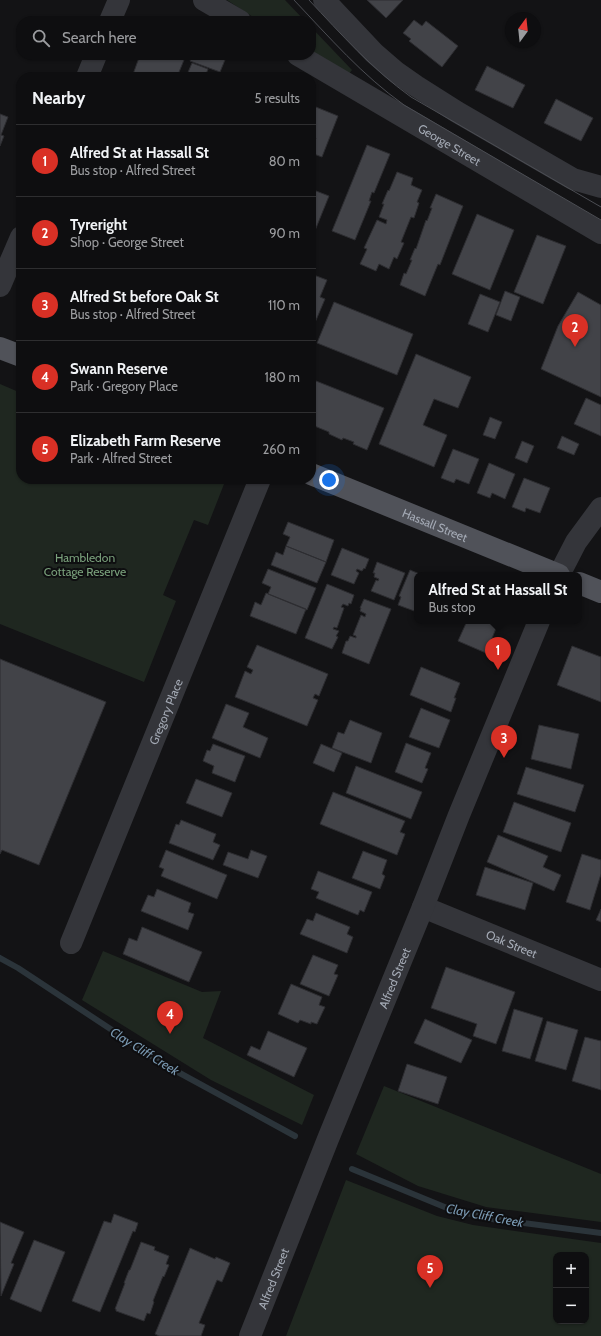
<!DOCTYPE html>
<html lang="en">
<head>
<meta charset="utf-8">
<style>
  body { margin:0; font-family:Cabin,sans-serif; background:#171719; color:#f1f3f6 }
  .controls { position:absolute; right:12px; bottom:12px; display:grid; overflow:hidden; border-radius:8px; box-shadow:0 1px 3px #0004 }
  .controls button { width:36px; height:36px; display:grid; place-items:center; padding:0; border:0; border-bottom:1px solid #2e2e30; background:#0e0e10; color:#f1f3f6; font:20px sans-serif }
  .compass { position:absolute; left:505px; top:12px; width:36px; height:36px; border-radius:50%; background:#0e0e10; box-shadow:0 1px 3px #0004; rotate:15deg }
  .you { position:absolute; left:329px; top:480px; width:14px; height:14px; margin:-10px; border:3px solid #fff; border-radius:50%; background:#1a73e8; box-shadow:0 0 0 6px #1a73e833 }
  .badge { display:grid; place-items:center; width:26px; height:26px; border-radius:50%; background:#d93025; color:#fff; font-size:13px; font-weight:700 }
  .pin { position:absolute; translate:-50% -33px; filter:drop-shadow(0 1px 2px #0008) }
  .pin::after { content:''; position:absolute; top:21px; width:14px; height:12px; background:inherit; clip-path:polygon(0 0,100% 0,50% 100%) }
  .popup { position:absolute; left:414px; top:572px; width:168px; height:52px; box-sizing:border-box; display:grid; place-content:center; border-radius:8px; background:#0e0e10; filter:drop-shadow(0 1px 3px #0005); font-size:13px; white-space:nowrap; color:#9b9c9f }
  .popup b { font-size:15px; color:#f1f3f6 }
  .popup::after { content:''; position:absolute; left:50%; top:100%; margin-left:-8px; border:8px solid transparent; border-top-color:#0e0e10 }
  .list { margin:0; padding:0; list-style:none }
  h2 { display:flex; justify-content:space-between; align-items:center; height:52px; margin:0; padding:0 16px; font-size:17px }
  h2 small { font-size:13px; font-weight:400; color:#9b9c9f }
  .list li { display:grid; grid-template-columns:26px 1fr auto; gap:12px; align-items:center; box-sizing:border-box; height:72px; padding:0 16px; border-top:1px solid #2e2e30 }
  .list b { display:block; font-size:15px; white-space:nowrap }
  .list p { margin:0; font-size:13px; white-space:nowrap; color:#9b9c9f }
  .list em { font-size:13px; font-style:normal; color:#9b9c9f }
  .icon { flex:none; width:22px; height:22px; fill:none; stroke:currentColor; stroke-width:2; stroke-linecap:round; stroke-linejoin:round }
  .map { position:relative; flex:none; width:601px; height:1336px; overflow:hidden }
  .search { position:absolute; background:#0e0e10; box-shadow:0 1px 3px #0004; left:16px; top:16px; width:300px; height:44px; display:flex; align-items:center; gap:10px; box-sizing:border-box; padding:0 14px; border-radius:16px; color:#9b9c9f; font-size:15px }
  .panel { position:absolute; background:#0e0e10; box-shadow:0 1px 3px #0004; left:16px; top:72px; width:300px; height:412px; border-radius:16px }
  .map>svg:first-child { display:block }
  .green { fill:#1f2720; fill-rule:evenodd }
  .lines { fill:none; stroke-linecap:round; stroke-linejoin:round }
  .stream { stroke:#2b343a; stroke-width:6 }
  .building { fill:#424348; stroke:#2d2d31 }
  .minor { stroke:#34353a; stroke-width:22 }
  .tertiary { stroke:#34353a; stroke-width:22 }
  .primary { stroke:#505259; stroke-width:22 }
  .tram { stroke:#4b4d53; stroke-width:1 }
  .labels { text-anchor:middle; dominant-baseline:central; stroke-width:4; stroke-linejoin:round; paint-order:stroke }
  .street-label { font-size:12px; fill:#a4aab5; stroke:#0e0e10 }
  .park-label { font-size:12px; fill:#7aa17c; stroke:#0e0e10 }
  .water-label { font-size:13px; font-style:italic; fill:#7a99b2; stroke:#0e0e10 }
</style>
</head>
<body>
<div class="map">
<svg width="601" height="1336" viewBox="0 0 601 1336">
  <rect width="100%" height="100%" fill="#131315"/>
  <path class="green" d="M227 0H285L305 21H259Z
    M311 27 352 70 348 75 311 53Z
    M0 384 21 393V479H226L208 525 194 520 163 595 176 601 144 682 0 624Z
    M103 951 202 992 221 991 203 1038 314 1095 302 1125 211 1080 82 1000Z
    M384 1086 601 1174V1222L486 1207 418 1186 356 1154Z
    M346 1180 437 1216 473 1225 601 1243V1336H286ZM556 1255H586V1321H556Z"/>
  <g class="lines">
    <path class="stream" d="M0 958 18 968 165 1065 295 1136
      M352 1169 447 1208 492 1219 601 1233"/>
  </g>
  <path class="building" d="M367 0H403L386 18Z
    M414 20 422 26 426 21 458 46 442 67 409 41 411 39 403 33Z
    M140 55H186L177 77H132Z
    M193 55H227L220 72 190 61Z
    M192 63 208 69 205 77H186Z
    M487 66 525 85 513 108 475 90Z
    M556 99 593 118 581 141 544 123Z
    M311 105 338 116 322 157 311 153 316 138 311 136Z
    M0 114 8 117 1 135 4 136 0 146Z
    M367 145 390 154 374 193 372 192 369 201H371L355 240 332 231Z
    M397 172 413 178 411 185 422 190 417 202 419 203 414 218 411 217 401 242 404 243 397 259 394 257 389 269 379 264 376 271 360 264 367 249 364 248 377 220 386 224 387 220 379 217 384 204H382L388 190 389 191Z
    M311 189 329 196 312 238 311 237Z
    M436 194 463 206 440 265 438 264 425 296 400 285 404 273 406 274 412 260H410L415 248 416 249 426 220 427 221 432 208H430Z
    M477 214 514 230 490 290 452 274Z
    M537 235 566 246 543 304 514 292Z
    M311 274 327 280 320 297 325 299 311 332Z
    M505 291 520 297 511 321 496 315Z
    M578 292 601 305V397L541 369 558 326Z
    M480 294 500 302 488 332 468 324Z
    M334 302 413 334 397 375 317 343Z
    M416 354 471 377 458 408 434 399 423 425 447 435 434 467 379 444Z
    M311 379 384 408 367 450 353 444 354 442 343 438 342 440 329 434V432L312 425 311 427Z
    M586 398 601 405V436L574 424Z
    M490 417 502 422 495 439 483 435Z
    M562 436 579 444 574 455 557 448Z
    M522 441 534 446 527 463 515 458Z
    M453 449 479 459 469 484 456 479 454 483 441 478Z
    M489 463 515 474 505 499 492 493 490 498 477 493Z
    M524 478 550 488 540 513 526 508 525 512 512 507Z
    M288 522 334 540 326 562 286 546 290 537 283 534Z
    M286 546 326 562 317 583 271 565 276 552 283 555Z
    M342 548 369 559 365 569 364 568 362 571 357 569 356 571 359 573 354 584 331 575Z
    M377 562 405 573 394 600 371 591 376 580 378 581 379 579 374 577 375 573H373Z
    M268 569 316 588 307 610 268 594 271 587 262 583Z
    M410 570 422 575H417V612L398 605 401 597 399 596Z
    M327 584 354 595 351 604 349 603 348 606 343 604 341 607 344 608 337 628 334 627 333 629 339 631 336 636 338 637 332 649 305 638Z
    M266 593 306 609 296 634 250 616 255 602 261 605Z
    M364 599 391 609 369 664 342 653 346 641H348L350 636 356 638V636L353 635 361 615 365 617 366 614 360 611 361 608H360Z
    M467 621H499L486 653 458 641Z
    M257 645 328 674 319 696 315 694 313 698 318 700 307 726 235 697 245 671 251 674 253 670 247 667Z
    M572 646 601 657V702L557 685Z
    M0 659 106 702 39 865 2 850 0 854Z
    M421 667 460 683 454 698H456L451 712 410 695Z
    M226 704 249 713 243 727 268 738 260 758 212 738Z
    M421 708 450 720 439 748 409 737Z
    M350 720 382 733 371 763 332 748 338 732 344 734Z
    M539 725 579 734 571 769 531 759Z
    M406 743 431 753 425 768 428 769 422 783 395 772Z
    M213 744 245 756 235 782 212 773 214 766 203 761 207 750 210 751Z
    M321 744 342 753 334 772 313 763Z
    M356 766 422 792 411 819 346 793Z
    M526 767 584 785 575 812 517 794Z
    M196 779 232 793 222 817 186 803Z
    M333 792 405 821 400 832 405 834 397 855 320 824Z
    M514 802 571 823 561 852 503 832Z
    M181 820 216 834 213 842 220 845 213 860 169 843 176 824 179 825Z
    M498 835 548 856 543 867 561 875 554 891 487 862Z
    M166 850 227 875 217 899 161 876 164 869 159 867Z
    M251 850 267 856 258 878 223 865 228 852 248 859Z
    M363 851 387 860 382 874 385 876 380 889 352 878Z
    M582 854 601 860V874L590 910 566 902Z
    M485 867 533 883 525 910 476 895Z
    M318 871 372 892 364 912 360 910 358 915 316 898 319 892 311 889Z
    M157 889 191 903 188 912 194 914 188 930 141 911 148 895 154 897Z
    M601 909V922L596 920Z
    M316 913 350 927 347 934 353 937 347 953 300 934 307 919 313 921Z
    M142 927 202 952 189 982 123 954 129 938 137 941Z
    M313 955 338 965 334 974 338 975 329 996 300 984Z
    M446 967 515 992 496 1044 473 1036 477 1024 431 1008Z
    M291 984 322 997 319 1005 325 1007 317 1024 311 1022V1024L300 1020 298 1023 278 1014Z
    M514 1009 543 1018 530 1059 502 1051Z
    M425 1019 472 1040 461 1063 414 1043Z
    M547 1021 578 1030 566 1070 535 1061Z
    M268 1031 307 1048 294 1077 247 1055 251 1046 260 1050Z
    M585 1037 601 1041V1090L572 1081Z
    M407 1064 447 1077 438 1104 398 1091Z
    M114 1214 138 1223 135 1232 133 1231 100 1312 72 1301 104 1221 111 1223Z
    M0 1222 24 1232 11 1263 14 1264 1 1296Z
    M34 1240 65 1252 41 1312 10 1299Z
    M141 1242 155 1247 154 1250 169 1256 166 1264 169 1265 164 1277 163 1276 153 1301 154 1302 150 1314 147 1313 144 1321 116 1311V1309H115L125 1283H124L129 1270H130Z
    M190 1248 215 1259 216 1257 230 1263 222 1282 217 1280 199 1323 205 1325 201 1336H159L155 1334Z"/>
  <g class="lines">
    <g class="minor">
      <path d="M204 0 240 21"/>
      <path d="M110 21 119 0"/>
      <path id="s1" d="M298 55 601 233"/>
      <path d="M87 77 96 55"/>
      <path d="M0 286 21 237"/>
      <path id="s2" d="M423 907 601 980"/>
      <path id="s3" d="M71 943 260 479"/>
    </g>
    <g class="tertiary">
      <path d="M324 0 374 53 396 72 416 86 457 112 573 179 601 187"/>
      <path d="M559 575 576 542 601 508"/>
      <path id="s4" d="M250 1336 328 1139 423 907 459 815 539 621"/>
    </g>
    <g class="primary">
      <path d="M0 348 21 356"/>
      <path id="s5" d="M311 474 559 575"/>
      <path d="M579 583 601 592"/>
    </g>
    <path class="tram" d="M294 0C330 38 362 75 404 105L601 220
      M309 0C341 34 372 69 411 97L601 207"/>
  </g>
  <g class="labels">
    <g class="street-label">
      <text stroke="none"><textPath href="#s1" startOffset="176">George Street</textPath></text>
      <text stroke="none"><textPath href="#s5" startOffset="134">Hassall Street</textPath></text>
      <text stroke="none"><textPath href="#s3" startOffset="250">Gregory Place</textPath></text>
      <text stroke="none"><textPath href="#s2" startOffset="96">Oak Street</textPath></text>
      <text stroke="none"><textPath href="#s4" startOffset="386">Alfred Street</textPath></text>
      <text stroke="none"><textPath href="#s4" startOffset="62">Alfred Street</textPath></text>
    </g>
    <g class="park-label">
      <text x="85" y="557">Hambledon<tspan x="85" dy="14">Cottage Reserve</tspan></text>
    </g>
    <g class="water-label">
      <text transform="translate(145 1051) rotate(32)">Clay Cliff Creek</text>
      <text transform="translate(485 1215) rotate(11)">Clay Cliff Creek</text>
    </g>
  </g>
</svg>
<div class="controls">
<button>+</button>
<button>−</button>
</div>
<svg class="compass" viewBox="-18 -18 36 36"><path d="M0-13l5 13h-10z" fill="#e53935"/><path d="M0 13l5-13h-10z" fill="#9b9c9f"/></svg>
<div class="you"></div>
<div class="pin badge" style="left:498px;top:670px">1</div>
<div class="popup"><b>Alfred St at Hassall St</b>Bus stop</div>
<div class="pin badge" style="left:575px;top:347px">2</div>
<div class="pin badge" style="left:504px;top:758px">3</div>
<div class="pin badge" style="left:170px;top:1034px">4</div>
<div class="pin badge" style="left:430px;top:1288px">5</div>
<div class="search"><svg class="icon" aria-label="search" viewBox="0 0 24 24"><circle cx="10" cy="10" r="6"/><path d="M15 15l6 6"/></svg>Search here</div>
<section class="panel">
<h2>Nearby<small>5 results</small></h2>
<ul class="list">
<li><span class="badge">1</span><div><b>Alfred St at Hassall St</b><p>Bus stop · Alfred Street</p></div><em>80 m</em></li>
<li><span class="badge">2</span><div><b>Tyreright</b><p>Shop · George Street</p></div><em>90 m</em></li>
<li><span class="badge">3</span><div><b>Alfred St before Oak St</b><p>Bus stop · Alfred Street</p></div><em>110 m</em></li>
<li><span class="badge">4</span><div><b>Swann Reserve</b><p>Park · Gregory Place</p></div><em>180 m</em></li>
<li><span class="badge">5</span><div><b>Elizabeth Farm Reserve</b><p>Park · Alfred Street</p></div><em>260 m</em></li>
</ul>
</section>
</div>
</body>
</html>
